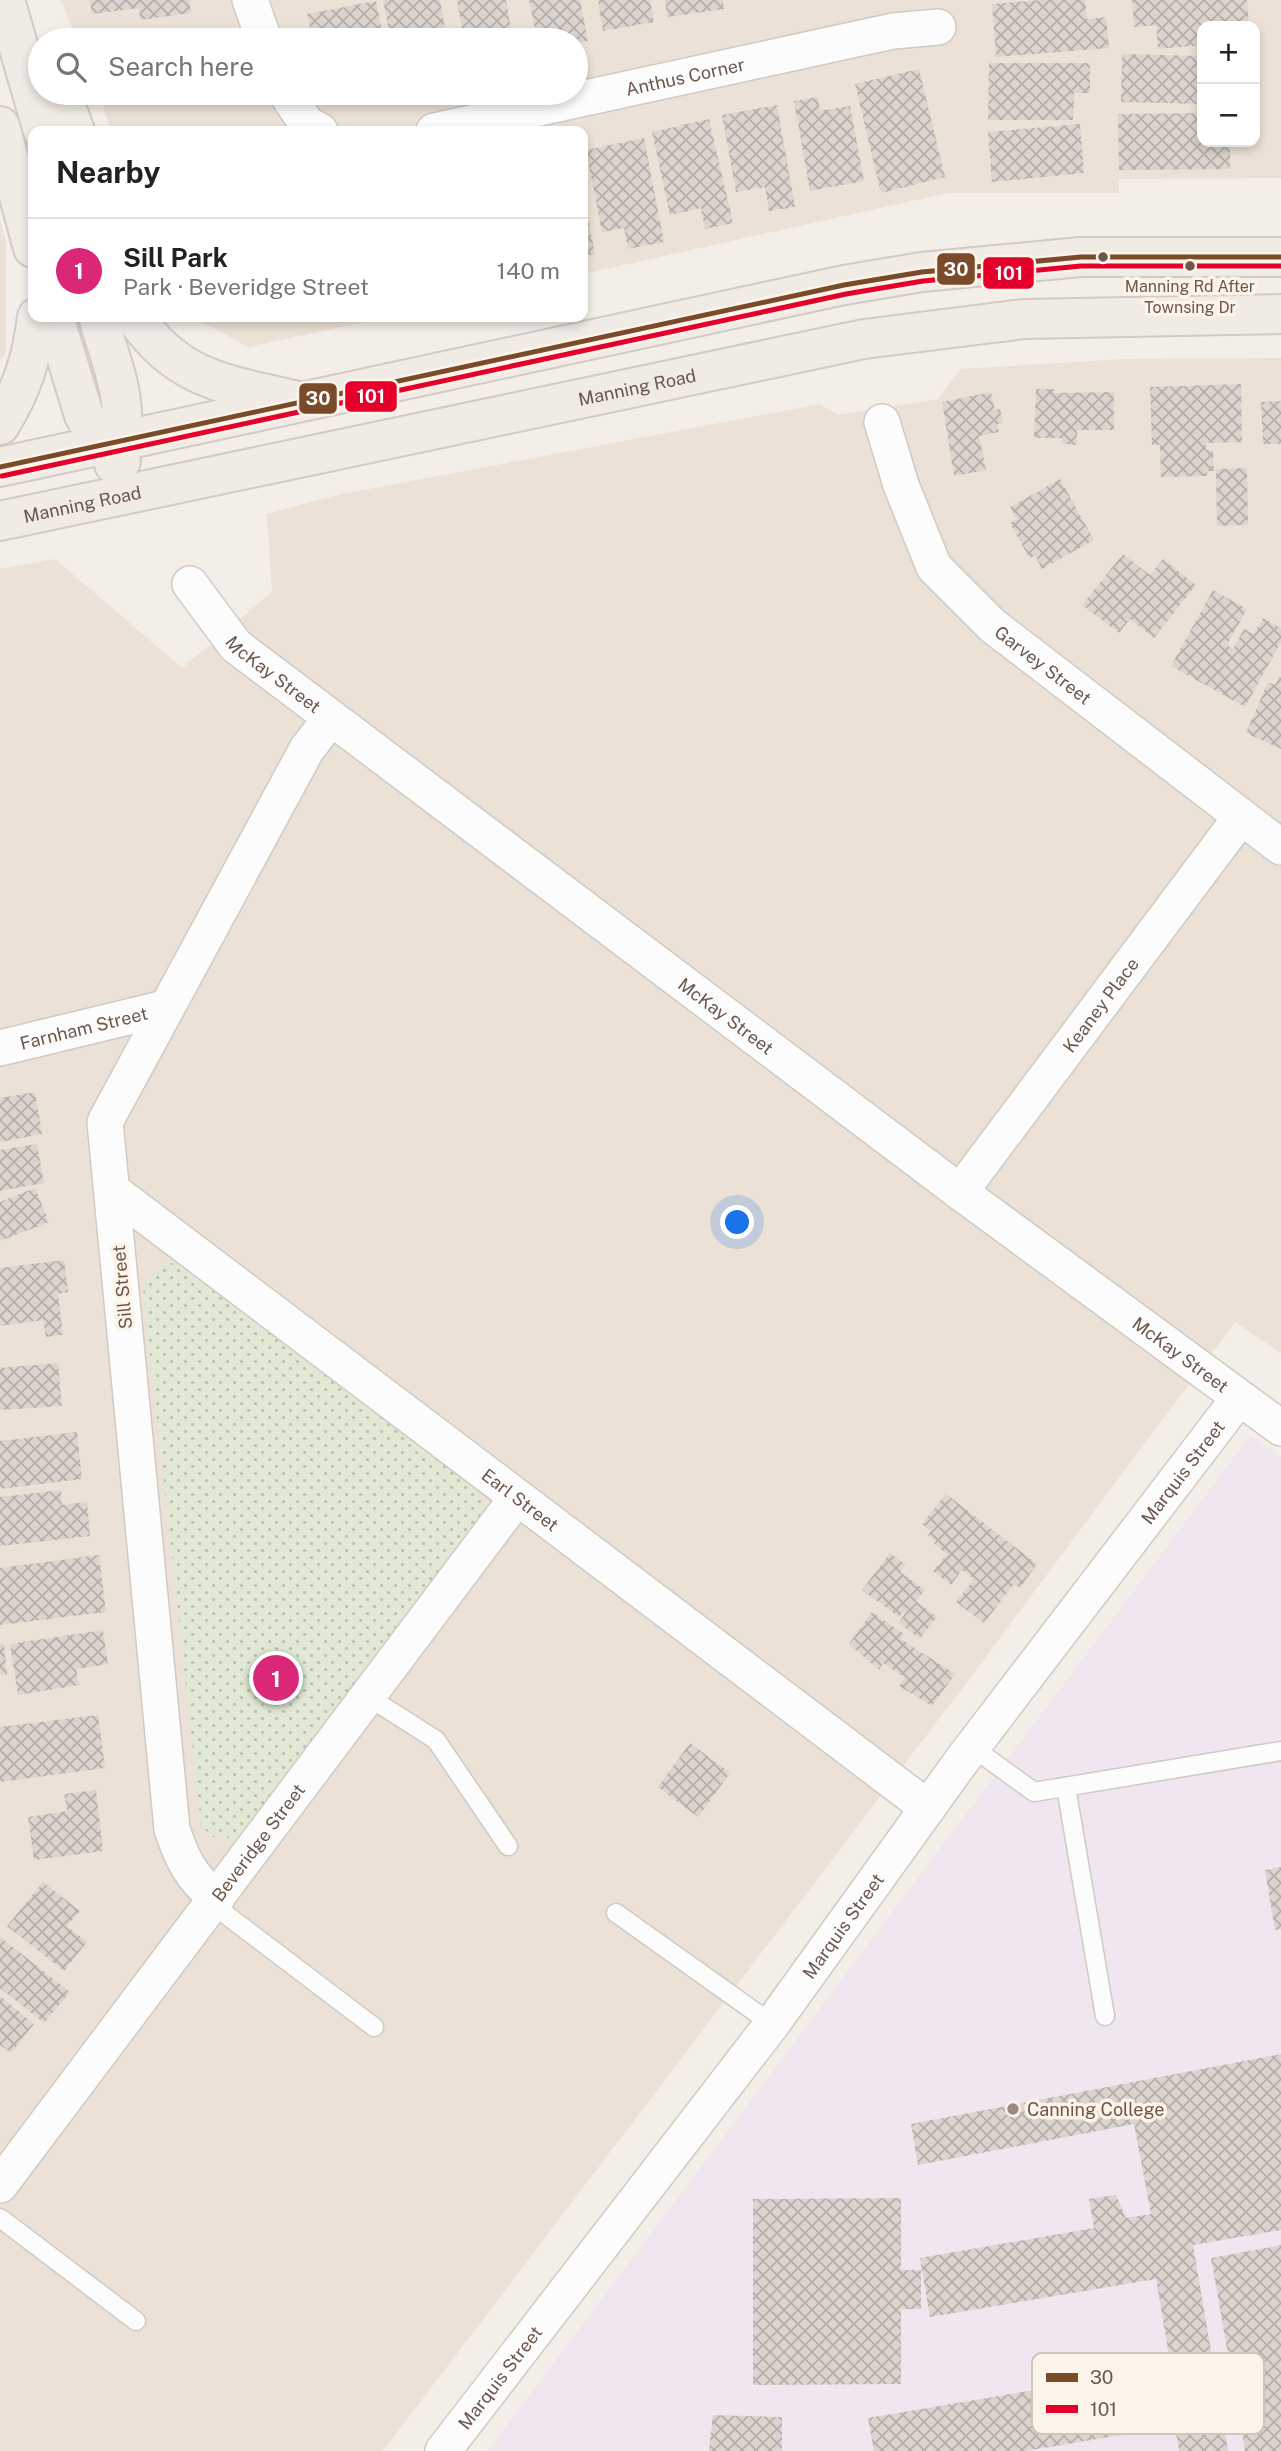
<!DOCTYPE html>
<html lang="en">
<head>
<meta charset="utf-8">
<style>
  body { margin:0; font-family:"Public Sans",sans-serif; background:#f6f6f6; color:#222 }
  .controls { position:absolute; right:21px; top:21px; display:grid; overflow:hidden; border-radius:14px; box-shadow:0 4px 10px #0003 }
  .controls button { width:63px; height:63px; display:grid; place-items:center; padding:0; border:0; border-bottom:2px solid #e0e0e0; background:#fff; color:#222; font:35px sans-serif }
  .you { position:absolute; left:738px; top:1223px; width:24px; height:24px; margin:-18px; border:5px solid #fff; border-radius:50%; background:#1a73e8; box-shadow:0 0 0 10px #1a73e833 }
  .badge { display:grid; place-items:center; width:46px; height:46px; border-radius:50%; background:#db2777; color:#fff; font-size:23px; font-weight:700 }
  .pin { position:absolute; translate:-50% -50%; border:4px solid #fff; box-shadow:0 2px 7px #0006 }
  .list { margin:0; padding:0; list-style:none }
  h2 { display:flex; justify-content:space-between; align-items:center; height:91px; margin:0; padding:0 28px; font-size:30px }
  h2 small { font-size:23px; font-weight:400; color:#767676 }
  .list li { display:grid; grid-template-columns:46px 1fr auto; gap:21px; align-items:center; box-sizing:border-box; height:105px; padding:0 28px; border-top:2px solid #e0e0e0 }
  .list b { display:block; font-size:26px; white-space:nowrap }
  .list p { margin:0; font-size:23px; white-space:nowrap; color:#767676 }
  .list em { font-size:23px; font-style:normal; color:#767676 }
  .icon { flex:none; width:38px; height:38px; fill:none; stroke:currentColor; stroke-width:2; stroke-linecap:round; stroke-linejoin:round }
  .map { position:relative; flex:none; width:1281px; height:2451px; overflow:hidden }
  .search { position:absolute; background:#fff; box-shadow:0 4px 10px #0003; left:28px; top:28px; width:560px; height:77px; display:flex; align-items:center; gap:18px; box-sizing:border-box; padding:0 24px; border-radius:38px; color:#767676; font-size:26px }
  .panel { position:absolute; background:#fff; box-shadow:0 4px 10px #0003; left:28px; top:126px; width:560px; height:196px; border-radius:14px }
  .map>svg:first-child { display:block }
  .residential { fill:#ece1d6; fill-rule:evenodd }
  .education { fill:#efe6ef }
  .park { fill:url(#park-dots) }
  .building { fill:url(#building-cross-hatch) }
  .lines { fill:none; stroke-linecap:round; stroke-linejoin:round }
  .lane-casing { stroke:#d0cac4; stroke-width:21 }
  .street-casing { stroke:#d0cac4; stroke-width:38 }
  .primary-casing { stroke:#d2cac6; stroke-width:42 }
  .lane { stroke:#fdfcfc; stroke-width:18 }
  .street { stroke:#fdfcfc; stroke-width:35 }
  .primary { stroke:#f0ebe5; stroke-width:38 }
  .bus-1-casing { stroke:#fcf3e9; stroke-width:10 }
  .bus-2-casing { stroke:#fcf3e9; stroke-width:10 }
  .bus-1 { stroke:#7a4b2a; stroke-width:5 }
  .bus-2 { stroke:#e4002b; stroke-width:5 }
  .bus-dot { fill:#6c574d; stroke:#fcf3e9; stroke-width:2.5 }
  .poi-dot { fill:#9b8c83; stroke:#fcf3e9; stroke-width:2.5 }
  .labels { text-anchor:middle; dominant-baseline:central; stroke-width:7; stroke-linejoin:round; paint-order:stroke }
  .bus-label { font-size:16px; fill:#6c574d; stroke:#fcf3e9 }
  .street-label { font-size:18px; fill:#6c574d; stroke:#fcf3e9 }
  .poi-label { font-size:18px; fill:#6c574d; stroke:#fcf3e9; text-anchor:start }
  .key { fill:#fcf3e9; stroke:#d1c4ba; stroke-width:2 }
  .key-label { font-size:19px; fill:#6c574d }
  .line-badge { stroke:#fcf3e9; stroke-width:2.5 }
  .badge-label { font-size:19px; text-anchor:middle; font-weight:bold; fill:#fff }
</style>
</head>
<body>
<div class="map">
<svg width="1281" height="2451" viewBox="0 0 1281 2451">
  <defs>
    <pattern id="park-dots" width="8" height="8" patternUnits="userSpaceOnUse" patternTransform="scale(1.75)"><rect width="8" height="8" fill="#e1e8d4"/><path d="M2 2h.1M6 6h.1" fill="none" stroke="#babfae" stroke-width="1.8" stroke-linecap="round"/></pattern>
    <pattern id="building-cross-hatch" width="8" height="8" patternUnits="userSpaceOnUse" patternTransform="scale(1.75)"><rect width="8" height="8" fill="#dcd4ce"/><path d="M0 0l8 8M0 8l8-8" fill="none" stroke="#b6afa9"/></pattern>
  </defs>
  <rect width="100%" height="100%" fill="#f3eee8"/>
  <path class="residential" d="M61 0H1281V178L1119 179V193H948L583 274V131H111L99 93H576V40H77ZM1202 26H1255V142H1202Z
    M0 220 6 242V352L0 361Z
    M193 317H389L248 347Z
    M1281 358V1353L1235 1322 967 1682 383 2451H0V569L55 559 182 668 272 592 267 514 337 495 820 404 838 415 938 399 961 369 1123 359Z"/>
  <path class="education" d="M1250 1436 1281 1457V2451H488Z"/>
  <path class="park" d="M167 1262 184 1267 470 1479 483 1504 479 1530 235 1845 227 1837H212L201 1825 143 1288Z"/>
  <path class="building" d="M90 0H189L191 13 140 20 139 8 92 14Z
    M383 0H440L447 40H391Z
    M457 0H506L513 40H464Z
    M529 0H580L588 41 576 43V40H537Z
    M598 0H650L654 22 603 31Z
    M665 0H723L724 9 667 17Z
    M1040 0H1085L1087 19 1106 17 1109 48 996 57 992 4Z
    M1132 0H1247L1249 26H1202V45L1158 49 1156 25 1134 27Z
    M376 1 384 40H312L307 14Z
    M1122 54 1202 56V104L1121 102Z
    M989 63H1090V93H1074L1073 120H988Z
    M919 69 945 177 881 193 855 84Z
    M818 97 820 111 850 106 864 181 810 191 794 101Z
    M777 105 795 207 769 211 765 187 736 192 722 115Z
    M1202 113V142H1230V169L1119 170 1118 114Z
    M709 119 733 223 705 229 701 208 670 215 652 132Z
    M1080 124 1084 173 992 182 988 132Z
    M644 138 664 242 628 249 624 228 602 232 586 150Z
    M583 193 595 254 583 256Z
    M1241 384 1242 442 1206 443V450H1213L1214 471H1207V476L1161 477 1160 445H1152L1150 387Z
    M1036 389H1054V393L1114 392V430H1077V445L1063 444 1062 438H1034Z
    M991 392 995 410 1000 409 1003 423 997 424 999 432 979 436 986 470 954 476 942 402Z
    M1281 401V444H1263L1261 402Z
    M1247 468 1248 525 1217 526 1216 469Z
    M1060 479 1094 540 1042 569 1035 555 1030 559 1010 523 1017 519 1010 507Z
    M1123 554 1150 575 1163 559 1196 585 1154 638 1130 619 1119 633 1082 605Z
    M1213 590 1247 609 1227 645 1233 649 1244 629 1254 634 1263 618 1281 628V642L1245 707 1171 666Z
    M1279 677 1281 678V749L1246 733 1268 682 1275 685Z
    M35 1092 42 1134 0 1142V1098Z
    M37 1144 44 1183 0 1191V1150Z
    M35 1188 49 1222 0 1241V1202Z
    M64 1260 68 1292 58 1294 63 1335 46 1337 43 1320 0 1326V1268Z
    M58 1363 62 1406 0 1410V1368Z
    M77 1432 82 1479 0 1489V1441Z
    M61 1490 62 1505 87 1502 90 1536 0 1546V1497Z
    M946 1494 1037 1564 1020 1588 1014 1584 984 1623 956 1602 974 1579 962 1570 951 1585 933 1571 947 1554 934 1544 936 1541 928 1535 931 1531 922 1524Z
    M890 1553 906 1565 900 1572 925 1590 916 1601 937 1617 920 1639 899 1623 905 1613 903 1612 899 1617 862 1590Z
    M99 1555 106 1612 0 1625V1568Z
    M872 1612 904 1634 901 1639 955 1674 932 1706 899 1686 905 1678 883 1663 879 1670 849 1644Z
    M103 1630 108 1664 76 1669 79 1685 18 1695 10 1644Z
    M0 1644H4L7 1674 0 1675Z
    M98 1715 105 1768 0 1782V1727Z
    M690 1743 730 1773 698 1817 658 1787Z
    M96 1790 103 1851 34 1860 28 1817 67 1811 64 1794Z
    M1281 1867V1929L1275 1930 1265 1870Z
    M43 1882 80 1911 67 1926 87 1942 64 1971 7 1926Z
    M0 1937 70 1992 44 2023 0 1988Z
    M0 1996 34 2024 11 2053 0 2045Z
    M1281 2054V2230L1193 2245 1228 2451H1179L1175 2426 1026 2451H874L868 2418 1171 2367 1156 2279 930 2317 920 2258 1094 2228 1089 2199 1116 2195 1126 2218 1151 2214 1134 2124 918 2165 911 2124Z
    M901 2198V2270H921V2309H901V2384L753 2385V2199Z
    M1281 2245V2451H1245L1211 2258Z
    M713 2415 782 2417V2451H709Z"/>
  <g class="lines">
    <defs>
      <path id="lane" d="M367 1696 436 1740 508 1846
        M972 1747 1034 1792 1281 1751
        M1066 1787 1105 2016
        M212 1904 374 2027
        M616 1913 772 2024
        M0 2218 136 2321"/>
      <g id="street">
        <path d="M250 0 264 40"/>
        <path d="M286 93 307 124 320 131"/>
        <path id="s1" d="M434 131 893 31 938 27"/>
        <path id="s2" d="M882 422 901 485 934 567 993 626 1281 847"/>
        <path id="s3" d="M190 584 236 646 960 1192 1281 1428"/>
        <path id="s4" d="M0 1048 165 1008"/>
        <path id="s5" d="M113 1191 928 1808"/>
        <path id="s6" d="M960 1192 1241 817"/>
        <path d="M217 1898C192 1880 181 1857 172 1829L105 1122 307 749 331 718"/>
        <path id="s7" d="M0 2185 516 1499"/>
        <path id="s8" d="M443 2451 772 2024 960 1763 1239 1398"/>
      </g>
      <g id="primary">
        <path d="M5 0 43 131"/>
        <path d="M61 93 75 131"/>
        <path d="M0 126 33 248"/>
        <path d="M54 317 84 415 103 447 121 461"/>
        <path d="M98 317C113 369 134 410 114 464"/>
        <path d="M135 317C178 380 225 384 294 400"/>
        <path d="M0 425C22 390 32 358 37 317"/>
        <path d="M0 467 844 285 922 272 1081 257H1281"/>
        <path id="s9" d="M0 521 864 339 1024 319 1281 314"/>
      </g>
    </defs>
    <use href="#lane" class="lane-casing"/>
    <use href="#street" class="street-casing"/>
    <use href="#primary" class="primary-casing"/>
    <use href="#lane" class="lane"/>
    <use href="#street" class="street"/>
    <use href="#primary" class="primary"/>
    <defs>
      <path id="bus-1" d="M0 467 844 285 922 272 1081 257H1281"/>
      <path id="bus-2" d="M2 476 846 294 923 281 1081 266H1281"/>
    </defs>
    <use href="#bus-1" class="bus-1-casing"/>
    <use href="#bus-2" class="bus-2-casing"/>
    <use href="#bus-1" class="bus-1"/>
    <use href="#bus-2" class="bus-2"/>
  </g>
  <g class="bus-dot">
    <circle cx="1103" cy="257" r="6"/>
    <circle cx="1190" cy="266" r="6"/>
  </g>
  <circle class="poi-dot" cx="1013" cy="2109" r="7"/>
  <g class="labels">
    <g class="bus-label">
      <text x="1190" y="286">Manning Rd After<tspan x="1190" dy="21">Townsing Dr</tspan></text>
    </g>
    <g class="street-label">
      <text stroke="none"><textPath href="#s1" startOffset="257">Anthus Corner</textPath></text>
      <text stroke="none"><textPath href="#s9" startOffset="651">Manning Road</textPath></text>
      <text stroke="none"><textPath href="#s9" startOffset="84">Manning Road</textPath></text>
      <text stroke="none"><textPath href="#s2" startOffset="301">Garvey Street</textPath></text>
      <text stroke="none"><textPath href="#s3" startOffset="124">McKay Street</textPath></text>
      <text stroke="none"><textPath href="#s6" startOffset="234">Keaney Place</textPath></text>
      <text stroke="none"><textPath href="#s3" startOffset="691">McKay Street</textPath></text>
      <text stroke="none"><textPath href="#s4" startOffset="86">Farnham Street</textPath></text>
      <text transform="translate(122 1287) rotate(-95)">Sill Street</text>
      <text stroke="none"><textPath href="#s3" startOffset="1258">McKay Street</textPath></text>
      <text stroke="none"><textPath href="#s8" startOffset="1227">Marquis Street</textPath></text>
      <text stroke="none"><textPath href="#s5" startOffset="511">Earl Street</textPath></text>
      <text stroke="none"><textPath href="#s7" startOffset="429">Beveridge Street</textPath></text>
      <text stroke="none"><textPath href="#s8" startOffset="660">Marquis Street</textPath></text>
      <text stroke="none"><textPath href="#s8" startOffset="93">Marquis Street</textPath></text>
    </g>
    <g class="poi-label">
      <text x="1027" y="2109">Canning College</text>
    </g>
  </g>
  <rect x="1032" y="2353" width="232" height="81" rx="10" class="key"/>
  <rect x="1046" y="2373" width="32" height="9" fill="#7a4b2a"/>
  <rect x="1046" y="2405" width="32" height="8" fill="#e4002b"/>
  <g class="key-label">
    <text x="1090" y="2384">30</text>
    <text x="1090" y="2416">101</text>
  </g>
  <g class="line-badge">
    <rect x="936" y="252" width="40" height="34" rx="7" fill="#7a4b2a"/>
    <rect x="982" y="256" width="53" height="34" rx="7" fill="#e4002b"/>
    <rect x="344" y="380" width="54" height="33" rx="7" fill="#e4002b"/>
    <rect x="298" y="382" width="40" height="33" rx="7" fill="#7a4b2a"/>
  </g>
  <g class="badge-label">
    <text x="956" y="276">30</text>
    <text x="1009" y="280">101</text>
    <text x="371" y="403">101</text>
    <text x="318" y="405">30</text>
  </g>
</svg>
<div class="controls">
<button>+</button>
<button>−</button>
</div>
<div class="you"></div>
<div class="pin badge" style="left:276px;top:1678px">1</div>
<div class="search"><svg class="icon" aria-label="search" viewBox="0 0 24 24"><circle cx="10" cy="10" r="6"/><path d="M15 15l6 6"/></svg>Search here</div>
<section class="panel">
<h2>Nearby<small></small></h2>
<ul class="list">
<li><span class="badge">1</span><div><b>Sill Park</b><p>Park · Beveridge Street</p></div><em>140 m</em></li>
</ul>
</section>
</div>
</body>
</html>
